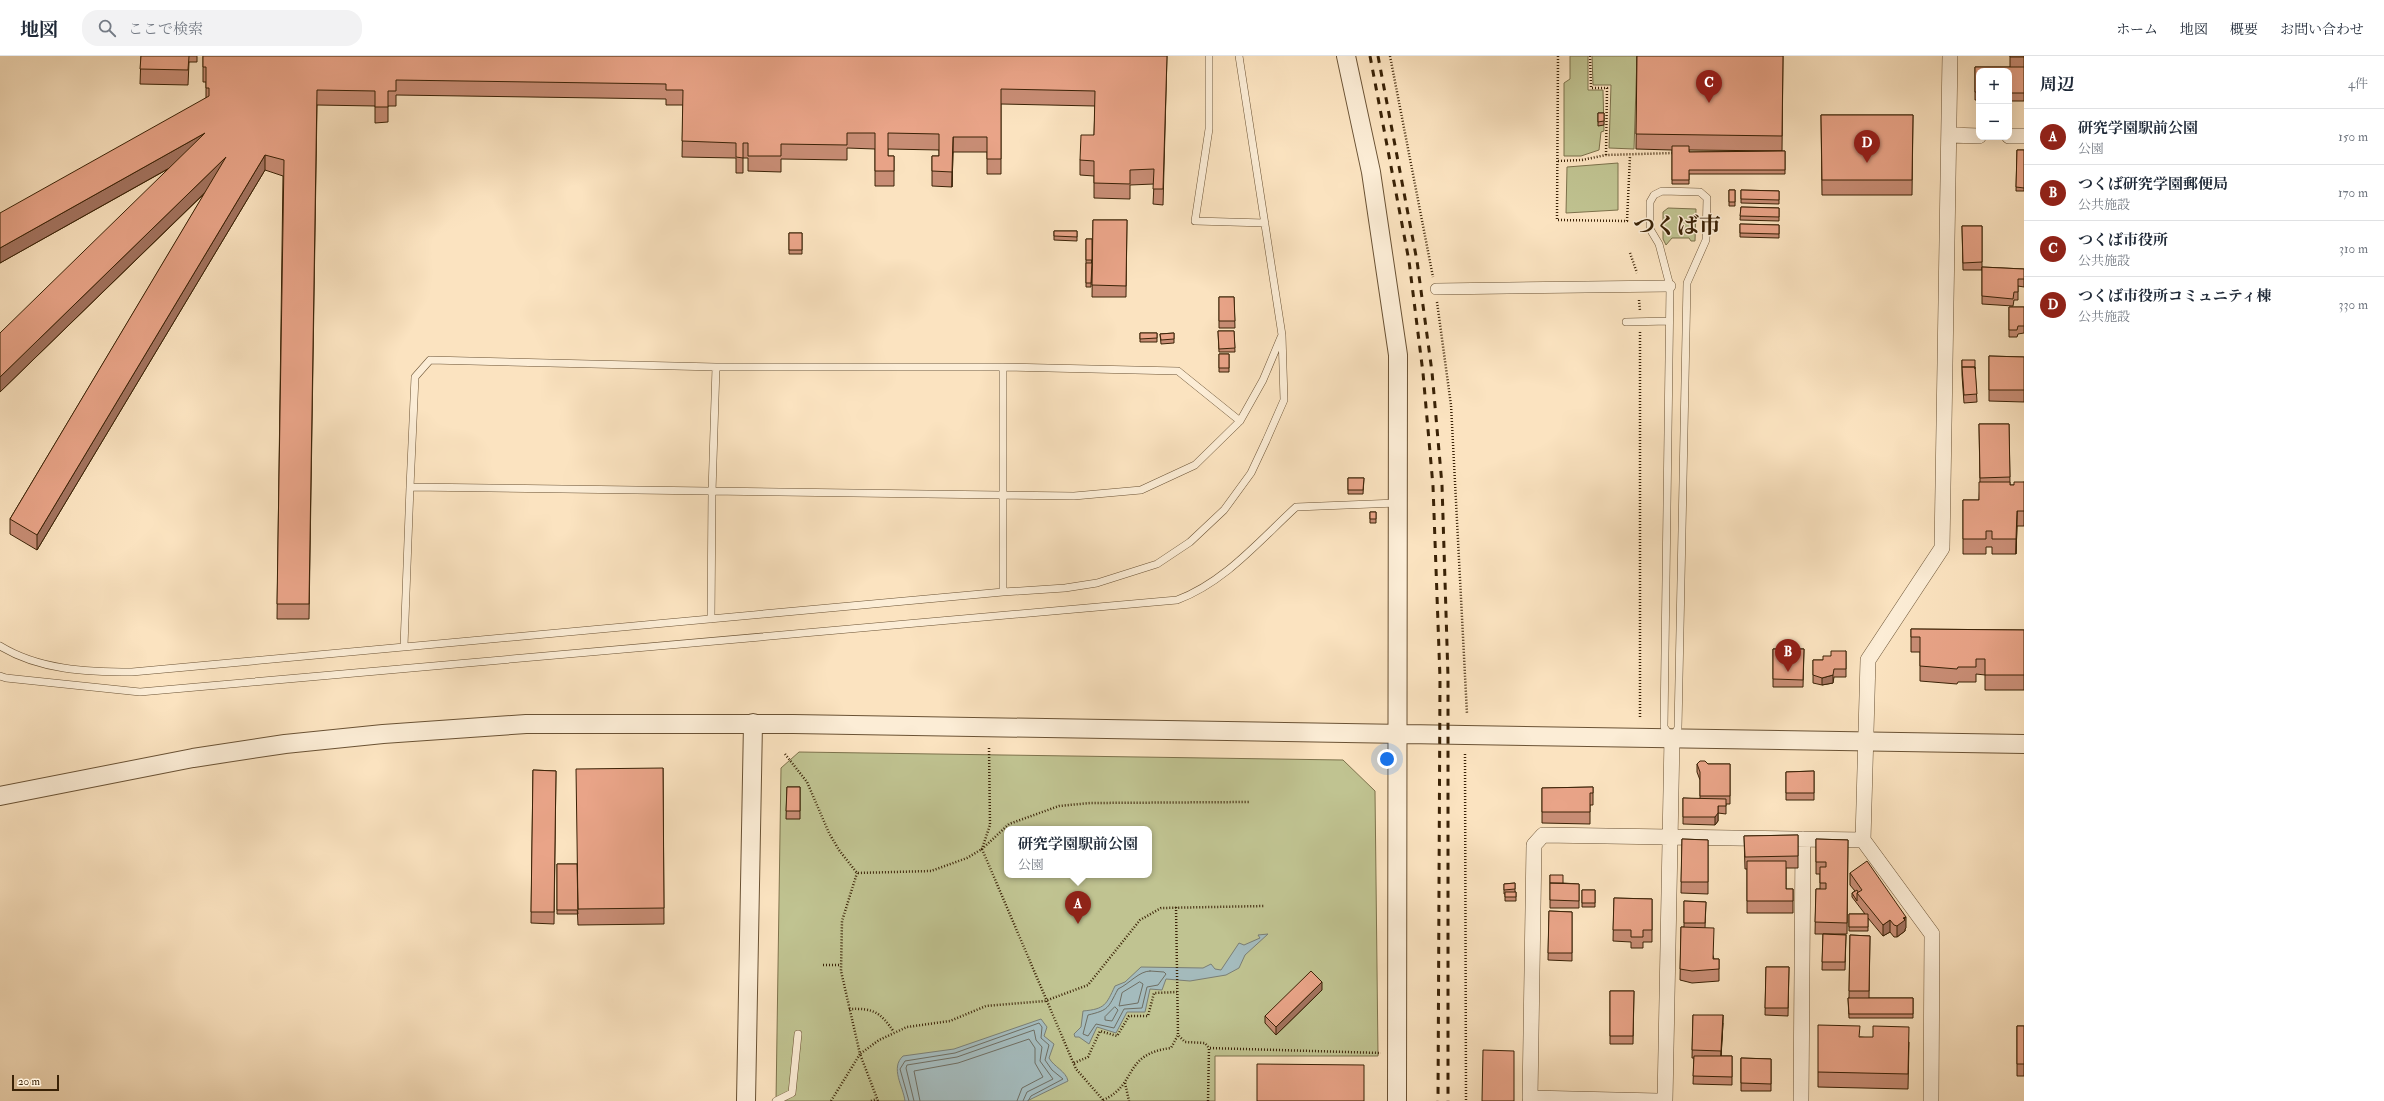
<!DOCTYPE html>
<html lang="ja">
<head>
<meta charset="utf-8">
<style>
  body { margin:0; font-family:"IM FELL Double Pica","Noto Serif JP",serif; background:#f2f2f3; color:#1f2937 }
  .controls { position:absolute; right:12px; top:12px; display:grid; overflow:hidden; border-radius:8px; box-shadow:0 4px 16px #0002 }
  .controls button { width:36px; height:36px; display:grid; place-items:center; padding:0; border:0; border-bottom:1px solid #e0e1e3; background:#fff; color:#1f2937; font:20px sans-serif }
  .scale { position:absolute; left:12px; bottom:10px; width:47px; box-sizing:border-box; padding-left:4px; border:2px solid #3a2206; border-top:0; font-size:11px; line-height:14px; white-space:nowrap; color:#3a2206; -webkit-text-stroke:3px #fcedd6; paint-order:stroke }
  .you { position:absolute; left:1387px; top:703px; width:14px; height:14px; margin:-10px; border:3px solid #fff; border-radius:50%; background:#1a73e8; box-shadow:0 0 0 6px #1a73e833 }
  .badge { display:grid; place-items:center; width:26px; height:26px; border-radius:50%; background:#8f2418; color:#fff; font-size:13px; font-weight:700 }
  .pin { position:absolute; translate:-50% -33px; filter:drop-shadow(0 1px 2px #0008) }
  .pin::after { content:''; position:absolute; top:21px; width:14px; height:12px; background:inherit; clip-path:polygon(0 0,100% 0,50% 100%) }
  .popup { position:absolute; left:1004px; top:770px; width:148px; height:52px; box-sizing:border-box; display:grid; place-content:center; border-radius:8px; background:#fff; filter:drop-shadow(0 1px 3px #0005); font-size:13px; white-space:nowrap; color:#747a83 }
  .popup b { font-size:15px; color:#1f2937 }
  .popup::after { content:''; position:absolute; left:50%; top:100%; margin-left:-8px; border:8px solid transparent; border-top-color:#fff }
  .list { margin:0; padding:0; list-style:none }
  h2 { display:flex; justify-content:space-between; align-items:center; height:52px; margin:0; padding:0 16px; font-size:17px }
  h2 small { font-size:13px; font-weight:400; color:#747a83 }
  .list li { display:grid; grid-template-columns:26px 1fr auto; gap:12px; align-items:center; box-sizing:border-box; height:56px; padding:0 16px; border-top:1px solid #e0e1e3 }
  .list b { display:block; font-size:15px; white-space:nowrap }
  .list p { margin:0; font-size:13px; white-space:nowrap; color:#747a83 }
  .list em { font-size:13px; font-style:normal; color:#747a83 }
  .icon { flex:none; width:22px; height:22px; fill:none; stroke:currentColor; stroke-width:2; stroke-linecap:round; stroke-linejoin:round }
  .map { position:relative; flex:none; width:2024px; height:1045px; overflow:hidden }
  header { display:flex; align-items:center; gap:24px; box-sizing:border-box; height:56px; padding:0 20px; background:#fff; border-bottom:1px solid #e0e1e3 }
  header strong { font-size:19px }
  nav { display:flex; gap:22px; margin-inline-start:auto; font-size:14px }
  .search { width:280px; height:36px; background:#f2f2f3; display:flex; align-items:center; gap:10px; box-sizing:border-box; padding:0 14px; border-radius:16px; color:#747a83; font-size:15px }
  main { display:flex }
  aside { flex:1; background:#fff }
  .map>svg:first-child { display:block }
  .green { fill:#c0c391; stroke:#7d724c; fill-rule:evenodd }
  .water { fill:#a4bbbd; stroke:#7a7e74 }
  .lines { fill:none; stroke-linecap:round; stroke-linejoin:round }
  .shore { stroke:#6f6e62; stroke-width:1 }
  .service-casing { stroke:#6a5234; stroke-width:8 }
  .pedestrian-casing { stroke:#6a5234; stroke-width:12 }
  .minor-casing { stroke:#6a5234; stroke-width:16 }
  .tertiary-casing { stroke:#6a5234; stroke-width:20 }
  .path { stroke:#3a2206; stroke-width:2.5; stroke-dasharray:1 2; stroke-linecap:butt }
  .service { stroke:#fcedd6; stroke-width:7 }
  .pedestrian { stroke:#fcedd6; stroke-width:11 }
  .minor { stroke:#fcedd6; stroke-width:15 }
  .tertiary { stroke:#fcedd6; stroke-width:18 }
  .rail { stroke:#3a2206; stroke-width:3; stroke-dasharray:7 7; stroke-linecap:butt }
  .wall { fill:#c88d75; stroke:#3a2206 }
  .shaded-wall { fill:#a3735f; stroke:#3a2206 }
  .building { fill:#e9a488; stroke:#3a2206 }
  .labels { text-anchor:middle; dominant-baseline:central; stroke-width:3; stroke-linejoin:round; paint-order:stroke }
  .town-label { font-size:22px; font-weight:bold; fill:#3a2206; stroke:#fcedd6 }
</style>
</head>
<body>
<header>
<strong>地図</strong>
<div class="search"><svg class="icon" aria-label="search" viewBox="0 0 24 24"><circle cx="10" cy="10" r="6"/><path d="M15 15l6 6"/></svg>ここで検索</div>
<nav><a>ホーム</a><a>地図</a><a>概要</a><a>お問い合わせ</a></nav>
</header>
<main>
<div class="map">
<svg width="2024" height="1045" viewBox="0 0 2024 1045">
  <rect width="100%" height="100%" fill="#fbe3c0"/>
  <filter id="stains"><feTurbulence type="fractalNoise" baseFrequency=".005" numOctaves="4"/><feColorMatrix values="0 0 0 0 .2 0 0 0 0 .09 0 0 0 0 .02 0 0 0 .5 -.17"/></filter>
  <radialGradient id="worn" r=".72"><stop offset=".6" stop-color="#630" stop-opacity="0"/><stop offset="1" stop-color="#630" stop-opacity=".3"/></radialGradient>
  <path class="green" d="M1570 0H1588V34H1603L1604 75 1601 76 1599 94 1581 100H1564V27L1570 23Z
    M1592 0H1637L1634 93 1609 92 1611 29H1593Z
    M1618 107V154L1566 157 1567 111Z
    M1668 152 1696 153 1695 185H1691L1689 182H1672L1666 189 1663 183V156Z
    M799 696 1343 704 1375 735 1378 1000H1215V1045H776L781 712ZM1007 773H1149V819H1007Z"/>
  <path class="water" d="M1268 878 1245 899 1239 912 1226 919 1190 925 1166 923 1162 934 1150 933 1145 956H1127L1116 977 1097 971 1089 988 1079 981H1075L1074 978 1081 971 1083 955C1105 953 1106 949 1115 930L1125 926 1141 911 1203 912 1211 908 1215 913 1221 914 1239 887 1244 889 1260 882 1258 879Z
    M1041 963 1047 971 1044 980 1054 988 1049 1002C1054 1011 1066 1015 1068 1025L1027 1045H905C903 1030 890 1012 903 1000L954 993Z"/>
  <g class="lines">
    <path class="shore" d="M1150 915 1164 916 1166 918 1158 929 1147 931 1142 952 1124 953 1114 972 1096 968 1088 980 1083 978 1088 959C1109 954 1108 952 1118 933 1129 928 1139 915 1150 915Z
      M1140 926 1143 928 1138 947 1119 950 1122 937Z
      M1115 951 1118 954 1112 965 1105 964V961Z
      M909 1045 900 1013 905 1005 955 997 1039 967 1042 971 1041 982 1049 989 1045 1004 1052 1014 1063 1023 1031 1040 1028 1045
      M914 1045 906 1012 907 1009 957 1001 1034 974 1036 984 1042 991 1040 1005 1053 1023 1027 1036 1023 1045
      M920 1045 914 1015 958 1007 1029 983 1035 992V1007L1043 1021 1022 1032 1017 1045"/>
    <defs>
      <path id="service" d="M1209 0V73L1195 165 1265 167
        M1662 135 1700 136 1707 142 1706 184 1687 227 1678 672 1672 682 1664 671 1670 230 1659 188 1650 173V146L1654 139Z
        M1626 266 1669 265
        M1003 311 1178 315 1240 365
        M410 431 415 321 430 304 716 311H1003V536
        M711 563 712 436 716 311
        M0 590C39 614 87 616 132 616L1003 536 1065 532 1097 527 1157 508 1190 486 1224 454 1251 417 1266 385 1284 344 1282 279 1239 0
        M404 590 410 431 1074 440 1141 434 1195 409 1240 365 1263 324 1281 281
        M0 620 6 622 140 636 1177 544C1225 526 1259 485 1296 451L1397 447
        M776 1045 792 1037 798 978"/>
      <path id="pedestrian" d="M1436 233 1670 230"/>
      <path id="minor" d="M1949 79 1979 80
        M2009 80H2024
        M1658 1045 1530 1042 1534 789 1543 779 1863 784
        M1665 1045 1672 682
        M1801 1045 1803 783
        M1931 1045 1932 878 1863 784 1868 604 1942 492 1950 0"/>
      <path id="tertiary" d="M1346 0 1371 116 1398 299 1397 1045
        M0 740 193 702 285 688 383 678 526 668H793L2024 688
        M746 1045 753 667"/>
    </defs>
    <use href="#service" class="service-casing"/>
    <use href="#pedestrian" class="pedestrian-casing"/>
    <use href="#minor" class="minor-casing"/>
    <use href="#tertiary" class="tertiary-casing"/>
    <path class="path" d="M1390 0 1433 221
      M1558 0 1557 164 1627 165 1630 100
      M1590 0 1591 32H1607L1606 99
      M1558 105 1582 104 1606 99 1673 97
      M1630 197 1637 217
      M1639 244 1640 255
      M1437 246 1451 349 1467 658
      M1640 661V276
      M989 692 990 769 982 793 1009 768 1059 750 1090 747 1250 746
      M785 698 807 726 829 777 839 794 857 817 931 815 967 802 982 793 1076 1013 1104 1045
      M1465 698 1466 1045
      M1176 851 1178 979
      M823 909H841
      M849 953C874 952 880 956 894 976
      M1074 1007 1088 1001 1100 975 1117 980 1129 960H1148L1154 937 1177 936
      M1125 1027 1129 1045
      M1103 1044C1138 1029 1122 998 1171 992L1178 979 1185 986 1205 987 1209 992
      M831 1045 860 998 841 915 842 865 857 817
      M871 1045 877 1043
      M878 1045 860 998 879 984 907 971 950 965 986 950 1045 945 1088 929 1140 864 1161 852 1264 850
      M1208 1045 1209 992 1381 997"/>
    <use href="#service" class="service"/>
    <use href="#pedestrian" class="pedestrian"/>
    <use href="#minor" class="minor"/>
    <use href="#tertiary" class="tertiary"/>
    <path class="rail" d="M1370 0 1409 205 1423 317 1433 430 1440 622 1438 1045
      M1378 0 1417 205 1432 316 1442 429 1448 621V1045"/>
  </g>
  <path class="wall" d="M141 0H197V6H189L188 29 140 28Z
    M203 0H1167L1163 149 1153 148 1154 128 1130 129V143L1094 142V120L1080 119V104L1094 79 1095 50 1001 48V118H987V96H953L952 131 932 130V100H939V94L888 93V100H894V130H875V93L847 92V104L781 103V116L748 115V102H743V117H736V102L682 101 683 49H666V43L396 39V50H388V66L375 67V50L317 49 309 563H277L283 120 265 114 37 494 10 478V463L205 137 0 336 168 113 0 207 206 42V26H203Z
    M1637 0H1783L1782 95 1689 94V96L1785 95V118H1689V128H1672V94L1636 93Z
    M2010 0H2024V45H2009V15H1979V44H1975V11H2010Z
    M1598 57H1604V69L1598 70Z
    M1821 59H1913L1912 139H1822Z
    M2017 94H2024V135H2016Z
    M1729 134H1735V150H1729Z
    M1741 134 1779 135V148L1741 147Z
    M1741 151 1779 152V165L1740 164Z
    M1093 164H1127L1126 241H1092Z
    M1740 168 1779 169V182L1740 181Z
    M1962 170H1982V214H1963Z
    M1054 175H1077V185L1054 184Z
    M789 177H802V198H789Z
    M1086 183H1092L1091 231H1086Z
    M1982 211 2024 213V231L2018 230V244H2014L2013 250 1982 248Z
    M1219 241H1234L1235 272H1219Z
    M2009 251H2024V277L2018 278 2017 281H2009Z
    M1218 275H1234L1235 296H1219Z
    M1140 277H1157V286H1140Z
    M1174 277V287L1161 288 1160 278Z
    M1219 298H1229V316H1219Z
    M1989 300 2024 301V346L1989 345Z
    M1962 304 1975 313 1977 346 1964 347 1962 319Z
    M1979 368H2009L2010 429H2014L2024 426V470H2017L2016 498H1992V491H1986V498H1963V444H1979L1980 426Z
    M1348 422H1364L1363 438H1348Z
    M1370 456H1376V467H1370Z
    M1911 573 2024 574V634H1985V619L1976 618V626H1958L1957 628 1920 625V596H1911Z
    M1773 593H1804L1803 631H1773Z
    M1846 595V621H1834L1833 627 1822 629 1813 627V604H1823L1831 600Z
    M1697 708H1730V748H1726V758L1718 757V765L1715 769 1683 768V742L1700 743V724L1697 716Z
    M663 712 664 868 578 869 577 848 578 858H557V808H577Z
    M533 714 556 715 554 868 531 867Z
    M1814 715V744H1786V716Z
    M787 731H800V763H786Z
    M1593 731V749H1590V768L1542 767V732Z
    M1798 779V812H1786V833H1793V857H1747V813H1745L1744 780Z
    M1682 783 1708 784V838L1681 837Z
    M1816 783 1848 784 1847 878H1815L1816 833H1820V818H1816Z
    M1850 817 1906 872 1905 873V875L1897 881H1894L1890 876 1883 880 1868 862V875H1849V858H1865L1852 841V837L1855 835 1850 829Z
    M1550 819 1563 827 1579 828V852H1550Z
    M1515 827V836H1516V845H1505V838H1504V828Z
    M1582 834H1595V851H1582Z
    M1614 842 1652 843V886H1643V892H1631V886L1613 885Z
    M1684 845 1706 846 1705 872 1714 903H1719V925L1692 927 1680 924 1681 871H1684Z
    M1549 855 1572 856V905L1548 904Z
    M1823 878 1846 879 1845 914H1822Z
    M1850 879 1870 880 1869 942H1913V962H1849L1848 942H1849Z
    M1766 911H1789L1788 960 1765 959Z
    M1322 934 1276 979 1265 967V960Z
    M1610 935H1634L1633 988H1610Z
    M1693 959 1723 967 1721 1000H1732V1029L1693 1028 1694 1002H1692Z
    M2017 970H2024V1020H2017Z
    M1860 981 1909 986 1908 1033 1818 1031V1016Z
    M1741 1002 1771 1003V1035H1741Z"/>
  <path class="shaded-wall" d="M205 77V92L0 207V192Z
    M953 81V96L952 131V116Z
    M265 99V114L37 494V479Z
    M226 101V116L0 336V321Z
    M2017 455V470L2016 498V483Z
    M1833 619V627L1822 629V622Z
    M1718 750V765L1715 769V761Z
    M1906 861V872L1905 873V875L1897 881V870Z
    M1890 864V876L1883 880V869Z
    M1322 926V934L1276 979V971Z
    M1723 959V967L1721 1002V995Z"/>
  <path class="building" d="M141 0H189L188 14 140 13Z
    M203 0H1167L1163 133H1153L1154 113 1130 114V128L1094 127V105L1080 104 1081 79H1094L1095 35 1001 33V103H987V81H953L952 116 932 115V100H939V78L888 77V100H894V115H875V77H847V89L781 88V100H748V87H743V102L736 101V87L682 85 683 34H666V28L396 24V35H388V51H375V35L317 34 309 548H277L284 104 265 99 37 479 10 463 226 101 0 321V277L205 77 0 192V157L209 40V32H206V11H203Z
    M1637 0H1783L1782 80 1636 78Z
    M2010 0H2024V1H2010Z
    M1975 11H2024V37H2009V15H1979V36H1975Z
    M1598 57H1604V65L1598 66Z
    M1821 59H1913L1912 124H1822Z
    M1672 90H1689V96L1785 95V114H1689V124H1672Z
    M2017 94H2024V132L2016 131Z
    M1729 134H1735V146H1729Z
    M1741 134 1779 135V144L1741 143Z
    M1741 151 1779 152V161L1740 160Z
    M1093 164H1127L1126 230 1092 229Z
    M1740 168 1779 169V178L1740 177Z
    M1962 170H1982V206L1963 207Z
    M1054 175H1077V181L1054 180Z
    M789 177H802V194H789Z
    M1086 183H1092V204H1086Z
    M1086 207H1092L1091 227H1086Z
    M1982 211 2024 213V223H2018V236H2014L2013 243 1982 240Z
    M1219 241H1234L1235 265H1219Z
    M2009 251H2024V270H2018L2017 274H2009Z
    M1218 275H1234L1235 292 1219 293Z
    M1140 277H1157V282L1140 283Z
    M1174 277V283L1161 284 1160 278Z
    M1219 298H1229V312H1219Z
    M1989 300 2024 301V334H1989Z
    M1962 304H1975V313V311H1962Z
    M1962 311H1975L1977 338 1964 339Z
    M1979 368H2009L2010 421 1980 422Z
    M1348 422H1364L1363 434H1348Z
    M1979 426H2010V429H2014V426H2024V455H2017L2016 483H1992V475H1986V483H1963V444H1979Z
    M1370 456H1376V463H1370Z
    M1911 573 2024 574V619H1985V603H1976V611H1958L1957 613 1920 610V581H1911Z
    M1773 593H1804L1803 624 1773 623Z
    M1831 595H1846V613H1834L1833 619 1822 622 1813 619V604H1823V600H1831Z
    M1700 705H1705L1708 708H1730V740H1700V716L1697 708Z
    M663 712 664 852 578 853 576 713Z
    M533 714 556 715 554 856H531Z
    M1814 715V737H1786V716Z
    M787 731H800V755H786Z
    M1593 731V737H1590V756H1542V732Z
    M1683 742 1726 743V750H1718V757L1715 761H1683Z
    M1798 779V800L1745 801 1744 780Z
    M1682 783 1708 784V826H1681Z
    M1816 783 1848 784 1847 867 1815 866 1816 833H1826V827H1820V811H1826V806H1816Z
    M1747 805H1786V833H1793V845H1747Z
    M1867 805 1906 861 1903 862 1905 864 1897 870 1894 869 1890 864 1883 869 1857 837 1862 834 1850 817Z
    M557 808H577L578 854H557Z
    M1550 819H1563V827H1550Z
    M1515 827V833L1504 834V828Z
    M1550 827 1579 828V845L1550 844Z
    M1582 834H1595V847H1582Z
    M1857 834 1858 836 1857 837V845L1852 837Z
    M1505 836H1516V841H1505Z
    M1614 842 1652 843V874H1643V881H1631V874H1613Z
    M1684 845 1706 846 1705 867H1684Z
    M1549 855 1572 856V897H1548Z
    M1849 858H1868V871H1849Z
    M1681 871 1714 872 1713 903H1719V913L1692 915 1680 913Z
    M1823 878 1846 879 1845 906H1822Z
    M1850 879 1870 880 1869 935H1849Z
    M1766 911H1789L1788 952H1765Z
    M1311 915 1322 926 1276 971 1265 960Z
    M1610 935H1634L1633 980H1610Z
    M1848 942H1913V958H1849Z
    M1693 959H1723L1721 995 1692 994Z
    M1818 969 1860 970 1859 981H1873V970L1909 971 1908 1018 1818 1016Z
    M2017 970H2024V1008H2017Z
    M1483 994 1514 995V1045H1482Z
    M1694 1000H1732V1021L1693 1020Z
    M1741 1002 1771 1003V1028L1741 1027Z
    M1257 1008 1364 1009V1045H1257Z"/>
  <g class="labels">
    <g class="town-label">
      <text x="1677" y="170">つくば市</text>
    </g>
  </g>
  <rect width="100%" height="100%" filter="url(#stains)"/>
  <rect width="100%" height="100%" fill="url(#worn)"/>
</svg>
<div class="controls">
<button>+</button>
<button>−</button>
</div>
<div class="scale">20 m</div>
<div class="you"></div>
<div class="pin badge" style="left:1078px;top:868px">A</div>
<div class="popup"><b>研究学園駅前公園</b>公園</div>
<div class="pin badge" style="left:1788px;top:616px">B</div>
<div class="pin badge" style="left:1709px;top:47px">C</div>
<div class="pin badge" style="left:1867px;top:107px">D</div>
</div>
<aside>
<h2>周辺<small>4件</small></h2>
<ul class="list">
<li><span class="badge">A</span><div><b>研究学園駅前公園</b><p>公園</p></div><em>150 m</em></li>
<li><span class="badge">B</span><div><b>つくば研究学園郵便局</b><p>公共施設</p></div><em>170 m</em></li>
<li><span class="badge">C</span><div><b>つくば市役所</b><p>公共施設</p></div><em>310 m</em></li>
<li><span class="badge">D</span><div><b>つくば市役所コミュニティ棟</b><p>公共施設</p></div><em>330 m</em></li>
</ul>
</aside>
</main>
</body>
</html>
